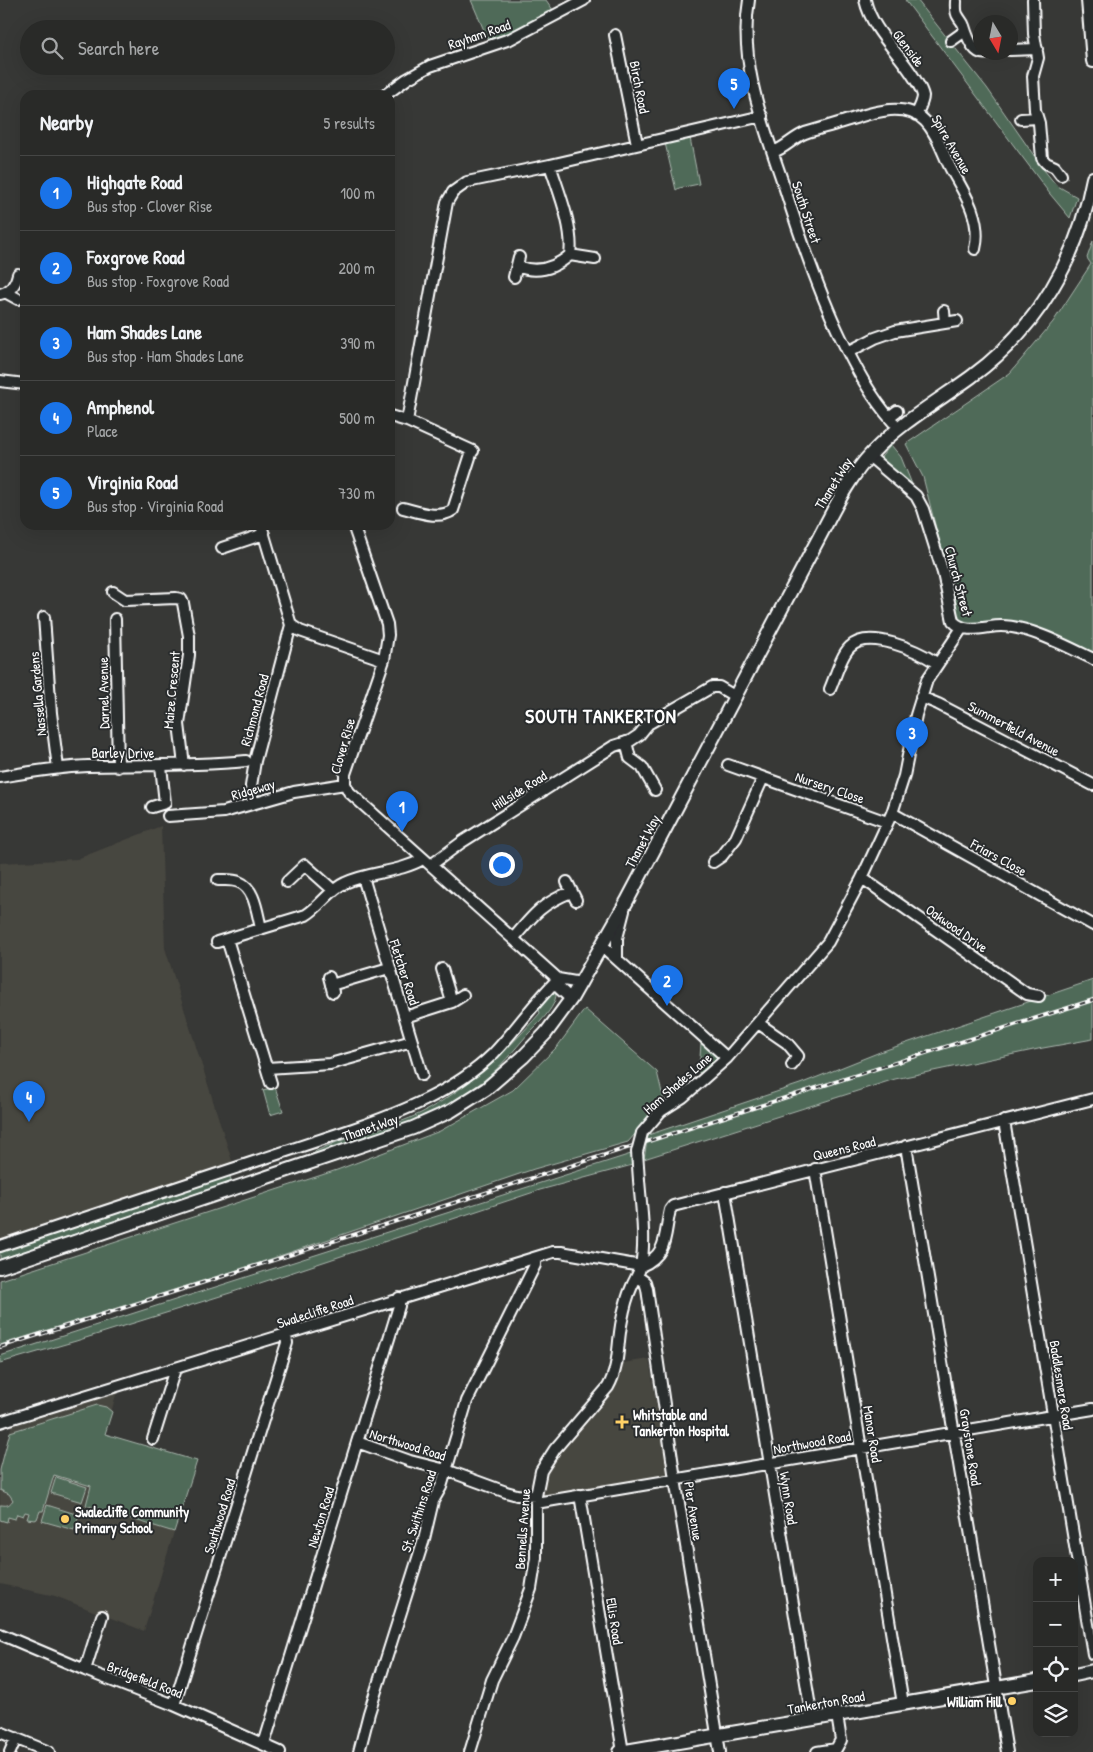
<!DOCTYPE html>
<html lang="en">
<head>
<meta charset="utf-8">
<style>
  body { margin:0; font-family:"Patrick Hand",sans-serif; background:#313230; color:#f1f3f6 }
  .controls { position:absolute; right:15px; bottom:15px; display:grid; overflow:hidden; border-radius:10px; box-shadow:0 5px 20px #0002 }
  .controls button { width:45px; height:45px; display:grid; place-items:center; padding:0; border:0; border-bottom:1px solid #454645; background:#292a28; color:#f1f3f6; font:25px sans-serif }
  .compass { position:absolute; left:973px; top:15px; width:45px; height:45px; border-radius:50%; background:#292a28; box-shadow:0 5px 20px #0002; rotate:170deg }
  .you { position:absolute; left:501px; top:864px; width:18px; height:18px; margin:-12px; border:4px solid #fff; border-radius:50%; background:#1a73e8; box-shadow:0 0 0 8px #1a73e833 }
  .badge { display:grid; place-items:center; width:32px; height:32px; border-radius:50%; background:#1a73e8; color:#fff; font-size:16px; font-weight:700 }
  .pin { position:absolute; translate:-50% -41px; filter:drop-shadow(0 1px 2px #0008) }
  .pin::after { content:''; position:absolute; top:26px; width:18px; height:15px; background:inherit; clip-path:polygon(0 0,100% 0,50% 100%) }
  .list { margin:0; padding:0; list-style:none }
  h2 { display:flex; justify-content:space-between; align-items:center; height:65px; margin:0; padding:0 20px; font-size:21px }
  h2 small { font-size:16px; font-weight:400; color:#a5a7a8 }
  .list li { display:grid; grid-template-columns:32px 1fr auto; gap:15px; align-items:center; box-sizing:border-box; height:75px; padding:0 20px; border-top:1px solid #454645 }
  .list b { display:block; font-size:19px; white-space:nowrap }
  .list p { margin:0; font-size:16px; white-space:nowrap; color:#a5a7a8 }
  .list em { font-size:16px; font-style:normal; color:#a5a7a8 }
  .icon { flex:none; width:28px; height:28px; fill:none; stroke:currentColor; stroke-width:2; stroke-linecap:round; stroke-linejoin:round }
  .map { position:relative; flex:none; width:1093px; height:1752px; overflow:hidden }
  .search { position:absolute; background:#292a28; box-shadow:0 5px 20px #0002; left:20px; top:20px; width:375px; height:55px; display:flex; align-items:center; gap:12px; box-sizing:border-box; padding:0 18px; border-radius:28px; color:#a5a7a8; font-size:19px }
  .panel { position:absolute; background:#292a28; box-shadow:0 5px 20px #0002; left:20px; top:90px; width:375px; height:440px; border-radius:15px }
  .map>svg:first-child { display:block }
  .built { fill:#47463f }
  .green { fill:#506b59; stroke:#a8b5ac }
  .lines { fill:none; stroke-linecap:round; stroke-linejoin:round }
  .minor-casing { stroke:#fff; stroke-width:14 }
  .major-casing { stroke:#fff; stroke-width:16 }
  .minor { stroke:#2a2d2e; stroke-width:10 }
  .major { stroke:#2a2d2e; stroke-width:12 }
  .rail-casing { stroke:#fff; stroke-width:4 }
  .rail { stroke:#2a2d2e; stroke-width:2; stroke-dasharray:5.5; stroke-linecap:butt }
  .minor-bridge-casing { stroke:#fff; stroke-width:14; stroke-linecap:butt }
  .minor-bridge { stroke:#2a2d2e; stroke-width:10 }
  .poi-dot { fill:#ffd166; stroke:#2a2d2e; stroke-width:2 }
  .labels { text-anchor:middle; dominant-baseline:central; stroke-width:4; stroke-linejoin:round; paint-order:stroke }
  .street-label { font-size:14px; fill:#fff; stroke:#2a2d2e }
  .poi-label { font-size:14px; font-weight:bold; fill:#fff; stroke:#2a2d2e; text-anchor:start }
  .district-label { font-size:19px; font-weight:bold; letter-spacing:1px; fill:#fff; stroke:#2a2d2e }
</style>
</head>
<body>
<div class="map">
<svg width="1093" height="1752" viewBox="0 0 1093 1752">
  <rect width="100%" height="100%" fill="#373836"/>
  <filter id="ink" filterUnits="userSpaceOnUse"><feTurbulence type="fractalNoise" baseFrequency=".02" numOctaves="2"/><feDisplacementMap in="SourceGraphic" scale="10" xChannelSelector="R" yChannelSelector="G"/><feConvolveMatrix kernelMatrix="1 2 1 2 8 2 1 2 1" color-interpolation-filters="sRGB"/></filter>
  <g filter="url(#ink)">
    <path class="built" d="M161 826 165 948 233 1164 0 1242V863L77 859Z
      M649 1359 668 1474 544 1495 545 1482 549 1468 556 1456 572 1435 599 1408 608 1397 616 1382 623 1363Z
      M117 1391 86 1505 174 1532 144 1631 55 1596 0 1584V1468L12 1424Z"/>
    <path class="green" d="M471 0H546L553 10 510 34 489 42Z
      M905 0H917L987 88 1044 170 1056 185 1077 197 1070 218 1050 194Z
      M690 138 699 184 679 188 676 190 665 143Z
      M1093 241V656L1010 622 965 624 959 619 923 477 906 444 1010 373 1053 322 1091 264 1087 258Z
      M891 445 901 457 920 504 877 462Z
      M1093 980V1039L1043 1048 895 1079 644 1159 648 1135 800 1084 880 1052Z
      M551 993 556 994C556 1008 537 1025 528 1034 514 1050 500 1068 483 1081 429 1125 356 1142 291 1165 302 1159 313 1152 325 1147 356 1133 391 1128 421 1113 469 1088 505 1053 540 1013L538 1007Z
      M585 1009 657 1072 664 1101 628 1142 534 1169 259 1263 0 1345V1280L337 1170 440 1131 513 1090 557 1047Z
      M701 1042 719 1057V1060L704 1075 695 1070 700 1058Z
      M275 1087 283 1111 270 1115 263 1090Z
      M634 1153 636 1164 540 1190 230 1293 76 1341 0 1363V1356Z
      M228 1172 232 1182 0 1259V1248Z
      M97 1405 106 1407 112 1412 105 1434 197 1461 174 1532 86 1505 91 1486 54 1475 43 1511H40L37 1519 35 1520 27 1519 29 1513 25 1512 23 1516 17 1514 15 1519 8 1517 7 1522 0 1520V1505C6 1505 8 1507 13 1500L9 1494 0 1490V1470L10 1432Z
      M56 1477 87 1487 82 1502 51 1493Z
      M47 1505 79 1515 74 1530 42 1521Z"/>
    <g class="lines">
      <defs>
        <path id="minor" d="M749 0C738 64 765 129 785 189 801 240 818 290 841 338 856 369 871 397 893 422
          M865 0C872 31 899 52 915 79 918 84 922 90 923 96 923 102 919 109 916 115
          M1033 0 1034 34 1038 58 1033 76 1035 110 1039 123 1042 158 1046 163 1055 167 1061 175
          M956 1C956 5 955 12 958 16 960 20 963 22 964 26 968 39 975 59 991 52
          M615 35 637 144
          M951 41 965 31
          M1010 50 1037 49
          M385 95 407 79 430 66 510 39 584 0
          M1021 119 1037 118
          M773 152C785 148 793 138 805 133 817 129 830 126 842 122 866 115 903 99 925 121 938 134 943 155 952 171 966 195 982 221 975 249
          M570 255 595 259
          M517 266C537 274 555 268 570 255 574 228 558 190 550 165
          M514 277 519 257
          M7 293 18 299
          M0 294C10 292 16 284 18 274
          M944 311 945 323
          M848 352 875 338 895 331 957 321
          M0 381 25 384
          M390 416 407 421 473 451
          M889 417 897 411
          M407 421 447 202 453 192 467 182 550 165 762 116
          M869 456 916 496 923 509 943 573 953 621C965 635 986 626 1001 626 1029 626 1068 647 1093 659
          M403 508C419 512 439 520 453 510L472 451
          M261 525 291 625 300 631 384 660
          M353 525 387 624 388 635 384 660 345 774V784L349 792 558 979 581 983
          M222 548 264 534
          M113 592 125 600 176 598 181 599 183 603 189 636V655L179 724 184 765
          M44 617 51 713 58 768
          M115 619 118 767
          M830 689C835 678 841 655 850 647 869 628 918 651 937 663
          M921 697 938 704 1093 785
          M626 742 630 758 642 767 655 790
          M728 765 887 822
          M0 777C29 772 58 767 88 766 141 765 193 766 246 761
          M253 804 251 786 255 761 291 625
          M152 807 165 803 161 766
          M892 813 1093 925
          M168 816 224 812 294 792 345 784
          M713 862 722 856 736 838 763 778
          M431 865 462 842 614 746 630 741 639 735 648 724 712 687H719L736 697
          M363 877 422 1075
          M862 878 1027 994 1039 996
          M218 880C225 880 233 879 239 882 255 888 257 913 261 928
          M287 882 305 865 333 890
          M567 882 576 900
          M227 939 271 1083
          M513 939C533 915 541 904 571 892
          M217 942 306 915C321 906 329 890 345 883 370 871 399 873 423 859
          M602 946 727 1058
          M617 959V938L624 911
          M442 969 452 1002
          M329 977 333 992
          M558 979 559 988 571 999
          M331 985 389 968
          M405 1017 452 1002 463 995
          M758 1023 787 1043 798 1056 792 1065
          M267 1068 330 1064 412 1041
          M1004 1121 1093 1654
          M642 1133 661 1111 683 1097 727 1058 828 942 862 878 892 813 904 776 916 715 927 680 962 628
          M906 1146 1007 1752
          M815 1169 903 1704
          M725 1192 812 1719
          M0 1246 353 1129C402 1112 455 1091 493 1054 516 1030 534 1002 558 979
          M641 1266C669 1254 664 1234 670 1210L673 1206 1093 1099
          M638 1277 645 1282 647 1289 675 1479 720 1752
          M0 1422 553 1252H561L641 1266
          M153 1439 175 1369
          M357 1442 410 1461 446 1470 506 1492 517 1495 536 1496
          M580 1495 623 1752
          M536 1503 1093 1409
          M0 1634 85 1670 174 1705 280 1752
          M85 1670 102 1616
          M174 1705 287 1343 286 1335
          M0 1732 49 1752
          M264 1744 399 1306V1298
          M10 1752 16 1738
          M359 1752 369 1713 424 1539 433 1501 441 1487 467 1401 535 1265V1258
          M470 1752 492 1680 513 1637 531 1589 536 1558V1496L541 1471 555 1449 608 1387C620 1366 617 1343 622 1320 624 1309 627 1297 632 1286 635 1279 639 1274 641 1265 646 1240 641 1206 639 1180
          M817 1752 836 1749 841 1740 837 1715"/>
        <path id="major" d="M1088 0 1093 61
          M0 1267 413 1128 451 1111 486 1089 523 1057 546 1033 571 999 627 901 823 530C837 503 851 475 872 453 900 423 938 401 971 377 1038 328 1078 258 1093 178
          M1074 1675 1093 1671
          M620 1752 1037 1681"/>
      </defs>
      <use href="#minor" class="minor-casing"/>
      <use href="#major" class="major-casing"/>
      <use href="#minor" class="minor"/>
      <use href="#major" class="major"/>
      <defs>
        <path id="rail" d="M0 1347 1093 1000"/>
      </defs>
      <use href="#rail" class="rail-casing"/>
      <use href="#rail" class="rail"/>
      <defs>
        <path id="minor-bridge" d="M639 1180 637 1152 642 1133"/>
      </defs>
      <use href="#minor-bridge" class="minor-bridge-casing"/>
      <use href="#minor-bridge" class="minor-bridge"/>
    </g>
  </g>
  <g class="poi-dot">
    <path d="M619.5 1414.5h5v5h5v5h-5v5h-5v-5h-5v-5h5z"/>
    <circle cx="65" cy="1519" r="5"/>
    <circle cx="1012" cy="1701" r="5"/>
  </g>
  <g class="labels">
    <g class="street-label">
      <text transform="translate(479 34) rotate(-19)">Rayham Road</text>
      <text transform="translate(909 48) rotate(53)">Glenside</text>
      <text transform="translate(640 87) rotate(79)">Birch Road</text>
      <text transform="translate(952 144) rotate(60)">Spire Avenue</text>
      <text transform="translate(807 212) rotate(72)">South Street</text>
      <text transform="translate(833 483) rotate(-58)">Thanet Way</text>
      <text transform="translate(959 581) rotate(75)">Church Street</text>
      <text transform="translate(171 690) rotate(-85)">Maize Crescent</text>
      <text transform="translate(103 693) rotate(-91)">Darnel Avenue</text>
      <text transform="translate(37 694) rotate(-95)">Nassella Gardens</text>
      <text transform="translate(254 710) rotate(-75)">Richmond Road</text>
      <text transform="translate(1014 728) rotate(28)">Summerfield Avenue</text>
      <text transform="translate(342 746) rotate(-74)">Clover Rise</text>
      <text x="123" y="752">Barley Drive</text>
      <text transform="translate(830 787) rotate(19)">Nursery Close</text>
      <text transform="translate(253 789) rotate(-16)">Ridgeway</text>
      <text transform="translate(519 790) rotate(-32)">Hillside Road</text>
      <text transform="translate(642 841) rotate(-62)">Thanet Way</text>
      <text transform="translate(999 857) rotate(29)">Friars Close</text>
      <text transform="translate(957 928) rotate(35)">Oakwood Drive</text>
      <text transform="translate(405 972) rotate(72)">Fletcher Road</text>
      <text transform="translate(677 1083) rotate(-41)">Ham Shades Lane</text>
      <text transform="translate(370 1127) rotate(-19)">Thanet Way</text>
      <text transform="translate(844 1148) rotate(-14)">Queens Road</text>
      <text transform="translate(315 1311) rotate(-18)">Swalecliffe Road</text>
      <text transform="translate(1062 1385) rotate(81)">Baddlesmere Road</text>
      <text transform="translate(873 1434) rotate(81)">Manor Road</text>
      <text transform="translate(812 1442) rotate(-10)">Northwood Road</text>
      <text transform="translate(408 1444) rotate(17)">Northwood Road</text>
      <text transform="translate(971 1447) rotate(81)">Graystone Road</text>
      <text transform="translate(789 1498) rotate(81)">Wynn Road</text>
      <text transform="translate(418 1511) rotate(-72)">St. Swithins Road</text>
      <text transform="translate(694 1511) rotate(81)">Pier Avenue</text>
      <text transform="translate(219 1516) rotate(-73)">Southwood Road</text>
      <text transform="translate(320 1517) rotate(-73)">Newton Road</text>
      <text transform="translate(522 1529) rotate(-86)">Bennells Avenue</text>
      <text transform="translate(615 1621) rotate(81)">Ellis Road</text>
      <text transform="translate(145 1679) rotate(21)">Bridgefield Road</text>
      <text transform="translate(826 1702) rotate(-10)">Tankerton Road</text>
    </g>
    <g class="poi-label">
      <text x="633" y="1414">Whitstable and<tspan x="633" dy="16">Tankerton Hospital</tspan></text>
      <text x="75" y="1511">Swalecliffe Community<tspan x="75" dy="16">Primary School</tspan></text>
      <text x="1002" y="1701" text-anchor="end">William Hill</text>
    </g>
    <g class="district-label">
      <text x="601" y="716">SOUTH TANKERTON</text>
    </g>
  </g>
</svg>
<div class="controls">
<button>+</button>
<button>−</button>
<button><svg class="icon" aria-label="locate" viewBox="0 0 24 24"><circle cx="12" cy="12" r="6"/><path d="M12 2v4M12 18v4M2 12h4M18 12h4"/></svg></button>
<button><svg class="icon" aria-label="layers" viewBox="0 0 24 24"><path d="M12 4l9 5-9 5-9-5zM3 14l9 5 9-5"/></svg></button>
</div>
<svg class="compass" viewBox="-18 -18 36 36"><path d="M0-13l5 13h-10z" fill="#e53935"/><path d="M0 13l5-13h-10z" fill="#a5a7a8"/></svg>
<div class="you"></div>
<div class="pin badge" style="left:402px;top:832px">1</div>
<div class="pin badge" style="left:667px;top:1006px">2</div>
<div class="pin badge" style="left:912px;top:758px">3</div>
<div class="pin badge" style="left:29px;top:1122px">4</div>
<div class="pin badge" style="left:734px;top:109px">5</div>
<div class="search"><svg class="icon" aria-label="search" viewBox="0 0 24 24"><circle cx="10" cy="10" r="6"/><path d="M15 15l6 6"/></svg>Search here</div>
<section class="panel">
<h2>Nearby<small>5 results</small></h2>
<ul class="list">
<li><span class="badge">1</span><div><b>Highgate Road</b><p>Bus stop · Clover Rise</p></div><em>100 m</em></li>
<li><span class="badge">2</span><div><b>Foxgrove Road</b><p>Bus stop · Foxgrove Road</p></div><em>200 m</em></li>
<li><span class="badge">3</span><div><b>Ham Shades Lane</b><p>Bus stop · Ham Shades Lane</p></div><em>390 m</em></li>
<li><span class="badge">4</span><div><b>Amphenol</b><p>Place</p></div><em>500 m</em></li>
<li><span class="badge">5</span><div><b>Virginia Road</b><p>Bus stop · Virginia Road</p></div><em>730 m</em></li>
</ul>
</section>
</div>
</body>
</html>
